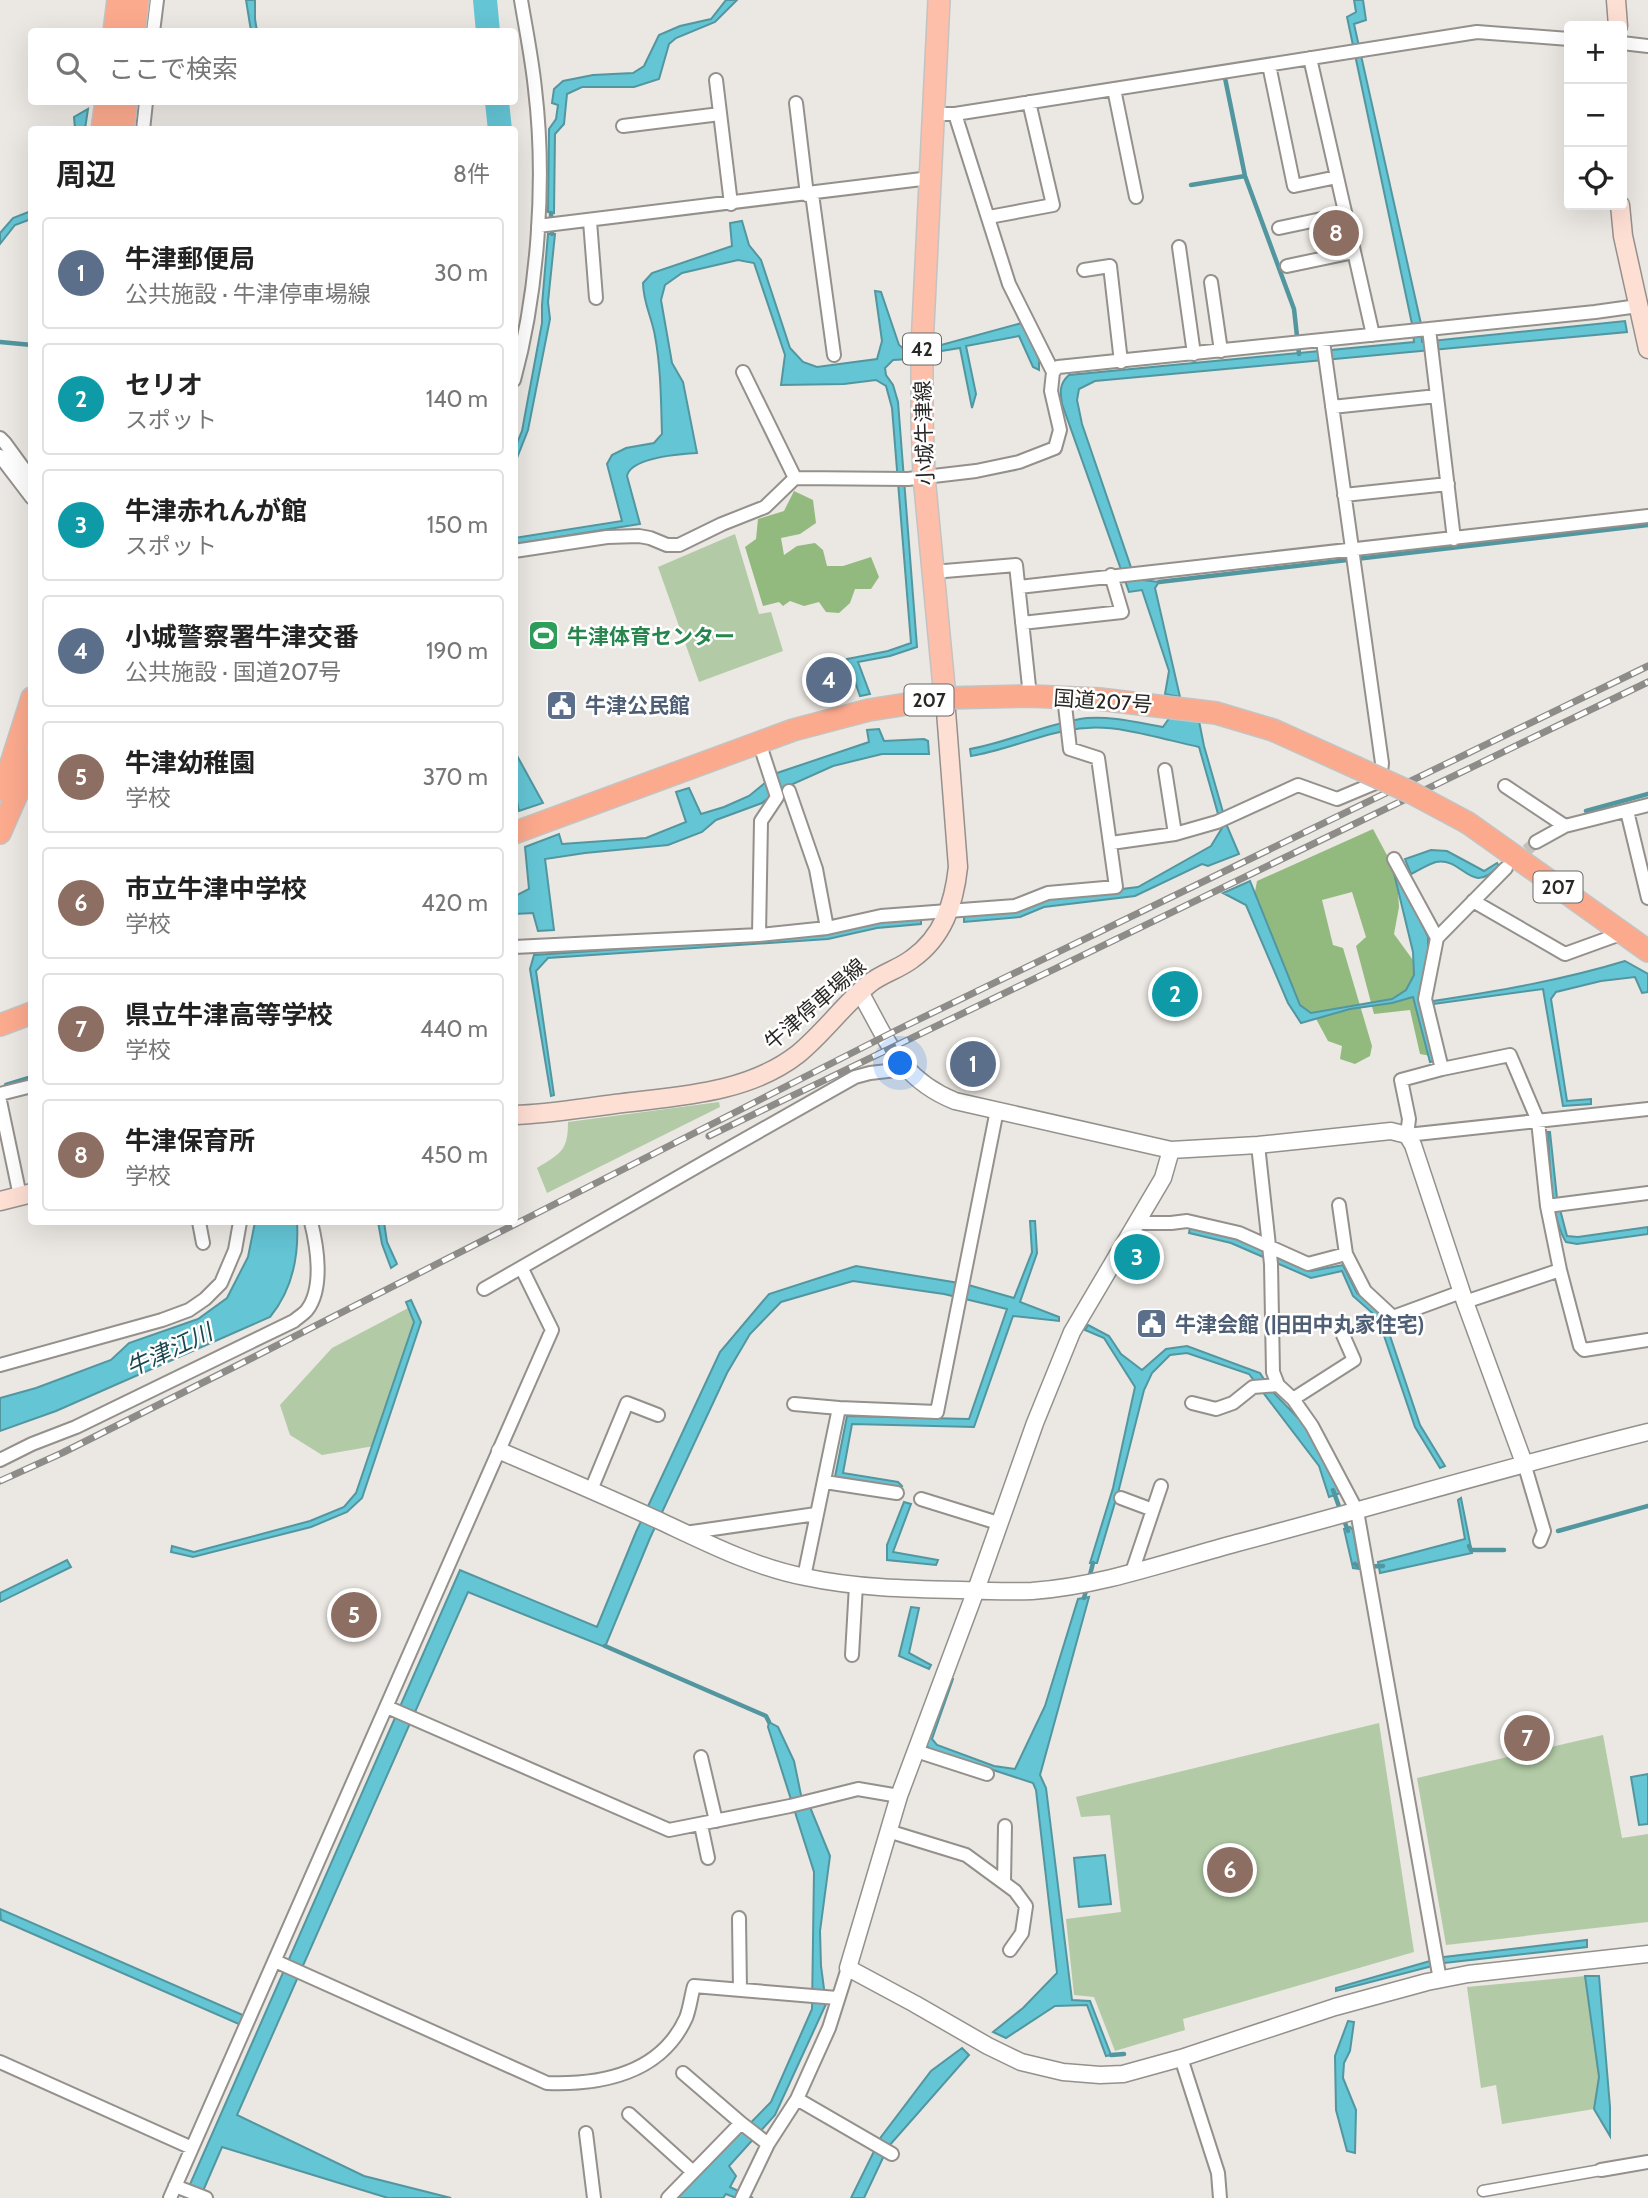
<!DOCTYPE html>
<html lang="ja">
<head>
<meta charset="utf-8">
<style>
  body { margin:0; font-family:Cabin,"Noto Sans JP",sans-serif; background:#f6f6f6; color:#222 }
  .controls { position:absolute; right:21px; top:21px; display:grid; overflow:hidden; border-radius:7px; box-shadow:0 7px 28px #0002 }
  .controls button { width:63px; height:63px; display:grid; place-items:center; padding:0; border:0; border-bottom:2px solid #e0e0e0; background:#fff; color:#222; font:35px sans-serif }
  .you { position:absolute; left:901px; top:1064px; width:24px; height:24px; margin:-18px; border:5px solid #fff; border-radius:50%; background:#1a73e8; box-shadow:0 0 0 10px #1a73e833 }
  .badge { display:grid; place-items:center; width:46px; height:46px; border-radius:50%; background:#535f00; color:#fff; font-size:23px; font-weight:700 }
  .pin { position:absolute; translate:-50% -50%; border:4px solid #fff; box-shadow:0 2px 7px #0006 }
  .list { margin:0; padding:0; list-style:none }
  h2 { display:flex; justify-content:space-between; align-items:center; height:91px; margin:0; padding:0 28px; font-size:30px }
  h2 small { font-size:23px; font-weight:400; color:#767676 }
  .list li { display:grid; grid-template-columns:46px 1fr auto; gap:21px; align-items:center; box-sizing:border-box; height:112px; margin:0 14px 14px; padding:0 14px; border:2px solid #e0e0e0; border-radius:7px }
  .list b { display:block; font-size:26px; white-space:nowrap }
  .list p { margin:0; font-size:23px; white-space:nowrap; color:#767676 }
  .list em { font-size:23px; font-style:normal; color:#767676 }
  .icon { flex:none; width:38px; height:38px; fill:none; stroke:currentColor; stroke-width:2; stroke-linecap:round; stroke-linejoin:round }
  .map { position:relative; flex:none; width:1648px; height:2198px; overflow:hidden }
  .search { position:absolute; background:#fff; box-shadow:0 7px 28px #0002; left:28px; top:28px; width:490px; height:77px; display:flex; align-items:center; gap:18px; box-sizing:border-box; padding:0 24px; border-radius:7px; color:#767676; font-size:26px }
  .panel { position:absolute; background:#fff; box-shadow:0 7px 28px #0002; left:28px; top:126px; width:490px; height:1099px; border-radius:7px }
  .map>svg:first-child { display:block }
  .green { fill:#b2cba6 }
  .forest { fill:#92ba7f }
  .water { fill:#64c5d5; stroke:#5296a0; stroke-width:2 }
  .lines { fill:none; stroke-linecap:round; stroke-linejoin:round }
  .stream { stroke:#5296a0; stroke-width:4.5 }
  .river { stroke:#64c5d5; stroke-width:24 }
  .minor-tunnel { stroke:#c4c1bc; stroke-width:12; stroke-dasharray:12 6; stroke-linecap:butt }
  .pedestrian-casing { stroke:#94908c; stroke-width:13 }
  .minor-casing { stroke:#94908c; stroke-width:16 }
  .tertiary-casing { stroke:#94908c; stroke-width:19 }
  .secondary-casing { stroke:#94908c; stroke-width:21 }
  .primary-casing { stroke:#c3c3c2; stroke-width:24 }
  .trunk-casing { stroke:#c3c3c2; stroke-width:24 }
  .pedestrian { stroke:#fff; stroke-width:10 }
  .minor { stroke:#fff; stroke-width:12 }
  .tertiary { stroke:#fff; stroke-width:16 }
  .secondary { stroke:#fedfd4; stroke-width:18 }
  .primary { stroke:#fdbfaa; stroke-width:21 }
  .trunk { stroke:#fcaa8e; stroke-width:21 }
  .rail-casing { stroke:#8e8c88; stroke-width:7 }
  .rail { stroke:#fff; stroke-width:4.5; stroke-dasharray:13; stroke-linecap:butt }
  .trunk-bridge-casing { stroke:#c3c3c2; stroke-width:24; stroke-linecap:butt }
  .trunk-bridge { stroke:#fcaa8e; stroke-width:21 }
  .labels { text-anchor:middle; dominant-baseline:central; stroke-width:5; stroke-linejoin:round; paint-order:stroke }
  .shield { fill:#fff; stroke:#686866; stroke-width:2 }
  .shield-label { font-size:19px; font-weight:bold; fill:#282725 }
  .street-label { font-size:21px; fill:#282725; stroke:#fff }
  .leisure-label { font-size:21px; font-weight:bold; fill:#27864d; stroke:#fff; text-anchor:start }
  .service-label { font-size:21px; font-weight:bold; fill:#4e5e75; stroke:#fff; text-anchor:start }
  .water-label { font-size:23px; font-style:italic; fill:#1a464d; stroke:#fff }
</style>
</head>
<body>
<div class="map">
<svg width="1648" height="2198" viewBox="0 0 1648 2198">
  <rect width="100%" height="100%" fill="#ebe7e2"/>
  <path class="green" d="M735 534 759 614 771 612 783 651 699 682 658 567Z
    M719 1102 720 1107 547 1193 537 1168C561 1153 568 1151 568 1122Z
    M412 1306 418 1321 374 1446 322 1455 290 1435 280 1405 332 1348Z
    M1379 1723 1414 1952 1183 2019 1185 2030 1115 2051 1094 1997 1074 1995 1066 1919 1121 1912 1110 1815 1081 1817 1076 1797Z
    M1603 1735 1622 1838 1648 1834V1922L1446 1945 1417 1778Z
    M1585 1976 1599 2077 1594 2109 1502 2124 1496 2085 1481 2088 1467 1987Z"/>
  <path class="forest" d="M794 491 813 500 816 523 800 534 781 538 784 555 797 546 815 543 823 550 827 566H843L871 557 879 577 871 589H855L850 603 839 613 826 612 819 602 804 606 790 601 783 606 779 602 763 606 745 547 756 539 758 519 784 511Z
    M1373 829 1397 874 1399 907 1394 934 1418 967 1431 1056 1420 1054 1410 1010 1374 1014 1356 946 1366 937 1352 892 1322 900 1333 945 1343 948 1372 1046 1370 1056 1355 1064 1340 1059 1342 1046 1328 1041 1314 1015 1296 1007 1254 897 1257 881Z"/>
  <path class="water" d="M246 0H255V19L257 31H251Z
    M726 0H737L715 22 676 38 669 44 659 79 634 87H582L567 94 564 124 555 134 554 213 548 212 549 129 556 119 558 105 552 103 554 89 563 81 593 75 633 73 644 66 659 35 680 26 711 19Z
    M1354 0H1363L1366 20 1354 24 1421 324 1422 342 1625 321 1627 332 1095 381 1079 389 1077 400 1082 424 1135 579 1159 582 1155 588 1180 697 1165 694 1169 671 1142 590 1129 592 1062 404C1060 392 1059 384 1069 375L1414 342 1412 324 1347 17 1356 12Z
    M88 109 85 129H75L74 117Z
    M31 211V219L15 225 0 244V233L13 218Z
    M742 221 749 245 761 260 790 348 803 362 817 367 877 359 882 341 875 291 881 292 899 345 909 353 910 359 893 360 885 368 886 375 893 385 898 402 917 647 890 656 858 662 870 694 860 696 847 659 888 651 911 643 892 408 886 386 876 380 844 384 781 385 785 355 754 263 738 260 682 273 665 285 661 300 672 363 683 382 697 453C680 454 631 457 627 476L640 524 515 544 514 538 622 521 607 464 612 455 626 448 654 443 662 434C661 402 661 368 655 336 652 318 643 302 643 283L652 273 732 246 730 223Z
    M548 234H555L548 302 550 319 528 430 515 463V448L522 431 542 323V305Z
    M1022 323 1039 359V370L1033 367 1019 336 966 346 976 394 972 408 960 348 941 351V345Z
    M1170 717 1199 721 1204 746 1227 826 1239 854 1208 866 1202 864 1135 896 1044 907 1020 917 964 922V916L1049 898 1138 887 1211 846 1222 828 1199 747C1166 740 1119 725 1087 728 1049 730 1009 750 971 756L970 749C1010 742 1047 723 1087 718 1112 716 1139 723 1163 727Z
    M879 729 884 741 924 739 928 741 929 754H882L833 766 777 791 762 803 716 820 702 832 668 845 585 853 545 859 554 930 538 931 533 913 515 914V896L529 889 525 847 559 834 562 844 646 838 686 822 676 792 689 788 701 814 724 807 749 796 777 773 869 742 867 730Z
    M515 752 543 803 519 811 515 791Z
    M1431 850 1447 851 1484 871 1497 863 1499 866C1470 897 1464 857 1436 862 1428 864 1418 871 1411 874L1405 859Z
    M1396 866 1428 937V952L1422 986 1434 1061 1430 1062 1413 997 1392 1003 1350 1009 1301 1023 1288 1003 1246 905 1223 893 1250 881 1300 1005 1311 1013 1392 999 1406 990 1414 975 1413 952 1393 869Z
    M921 918V924L877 928 828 939 548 958 536 971 554 1095 551 1096 530 969 534 955 826 935 876 923Z
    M1625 961 1648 974V992L1642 993 1635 977 1601 981 1556 992 1551 999 1567 1101 1591 1099V1104L1563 1106 1543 989 1434 1004 1433 1001C1498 991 1563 980 1625 961Z
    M1548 1132H1550L1557 1198 1567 1236 1578 1237 1648 1227V1234L1577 1244 1566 1242C1550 1216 1550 1163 1548 1132Z
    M1030 1221H1035L1037 1253 1020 1302 1059 1317V1321L1013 1316 974 1427 852 1424 843 1473 898 1482 902 1486 896 1490 835 1477 847 1416 969 1419 1007 1309 944 1294 853 1281 781 1302 750 1334 727 1373 650 1538 605 1647 468 1592 237 2115 364 2176 451 2198H388L222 2147 200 2198H184L460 1570 597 1627 636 1532 720 1352 769 1294 856 1266 965 1284 1014 1298 1032 1252Z
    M255 1222H297C299 1257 293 1289 270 1317L56 1411 0 1431V1398L36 1388 111 1360 129 1343 198 1319 227 1298 248 1257Z
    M378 1222H384L387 1242 397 1264 391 1268 382 1244Z
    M1190 1228 1231 1237 1311 1271 1343 1265 1357 1293 1383 1315 1420 1425 1445 1466 1440 1468 1415 1427 1378 1318 1353 1296 1342 1271 1311 1278 1231 1243 1189 1233Z
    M411 1300 421 1322 362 1498 347 1512 311 1527 193 1557 171 1552 172 1546 194 1552 310 1521 344 1507 356 1493 414 1322 406 1302Z
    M1088 1325 1109 1336 1121 1354 1142 1370 1166 1349 1187 1346 1260 1373 1271 1390 1304 1424 1328 1463 1341 1493 1329 1497 1319 1466 1249 1374 1187 1353 1170 1355 1152 1373 1144 1390 1119 1489 1097 1563H1090L1113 1488 1135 1387 1104 1338 1085 1330Z
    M1461 1498 1472 1553 1380 1573 1378 1562 1465 1539 1458 1500Z
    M904 1502 911 1504 893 1552 938 1560 936 1565 887 1560V1545Z
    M1350 1527 1353 1530 1360 1569 1353 1568 1344 1529Z
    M67 1560 71 1567 0 1602V1593Z
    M1089 1597 1040 1775 1046 1788 1072 2000 1090 2001 1111 2055 1106 2056 1087 2005 1055 2006 1006 2038 993 2032 1023 2008 1057 1973 1036 1790 1033 1783 929 1749 925 1742 949 1677 953 1679 932 1739 937 1745 994 1766 1015 1769 1045 1706 1078 1599Z
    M911 1607 919 1608 909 1653 931 1665 929 1669 899 1656Z
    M769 1722 778 1727 794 1761 801 1795 810 1807 830 1856 820 1931 821 1966 826 2004 775 2115 729 2166 736 2176 730 2187 753 2198H736L726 2194 723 2198H677L771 2102 812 2009 814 1872 768 1727Z
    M1648 1774V1824L1639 1825 1631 1777Z
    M1105 1855 1111 1904 1079 1907 1074 1858Z
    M0 1909 245 2016 241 2025 1 1920Z
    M1587 1940V1947L1444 1963 1336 1991V1988L1444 1957Z
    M1585 1976H1599L1610 2107V2136L1594 2109 1599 2077Z
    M1348 2021 1354 2022 1350 2051 1344 2063 1343 2078 1356 2110 1355 2153 1347 2151 1336 2110 1335 2056Z
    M962 2048 969 2055 888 2147 864 2198H851L881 2137 931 2071Z"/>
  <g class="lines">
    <path class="stream" d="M1225 78 1245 176 1294 309 1299 354
      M1191 185 1245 176
      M551 213 552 234
      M0 342 32 345
      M1159 582 1648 525
      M1586 811 1648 794
      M6 1085 32 1077
      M1333 1490 1348 1531
      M1558 1531 1648 1506
      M1469 1546 1471 1550H1504
      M1355 1564 1359 1567 1383 1566
      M1089 1579 1093 1563
      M1084 1598 1087 1587
      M605 1646 766 1716 769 1722
      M1111 2055 1124 2054"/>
    <path class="river" d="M485 0 488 32
      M497 102 500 130"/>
    <path class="minor-tunnel" d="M1513 862 1536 842"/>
    <defs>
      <path id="pedestrian" d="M1483 2191 1601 2170"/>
      <path id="minor" d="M153 32 157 0
        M1622 43 1648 46
        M1310 58 1373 335
        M1269 65 1294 186 1337 177
        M716 80 731 204
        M1114 89 1136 197
        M796 103 807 195
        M933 114H955L1477 32 1569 39
        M623 126 720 114
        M143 130 146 102
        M812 194 834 355
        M989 217 1053 205 1029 102
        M590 221 596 298
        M538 226 930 178
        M1279 228 1345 214
        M1179 247 1194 354
        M1287 266 1354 252
        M1084 270 1110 266 1121 362
        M1211 282 1221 351
        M1429 329 1454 539
        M743 372 795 478
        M1053 372 1058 367 1595 312 1638 306
        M514 380C538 292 546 180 535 89 532 59 526 30 521 0
        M1332 407 1437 396
        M0 438 5 443 32 480
        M0 456 32 498
        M1344 495 1448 484
        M514 551 607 537 639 536 650 538 667 545H679L722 524 765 507 795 478 908 479 976 471 1019 462 1055 448 1060 430 1051 391 1053 372 1009 284 955 114
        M933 572 1016 565 1030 696
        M1019 587 1648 516
        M1022 623 1122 612 1111 575
        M759 742 777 797 761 821 759 935
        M1165 770 1175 834
        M1505 786 1565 826
        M789 791 816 869 827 928
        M1627 811 1648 898
        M1536 842 1565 826 1648 805
        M1111 843 1175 834 1217 822 1298 785 1337 799 1380 781 1382 763 1323 341
        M1394 859 1437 938
        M1506 868 1437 938 1425 999 1442 1069 1401 1080 1409 1119 1407 1135 1648 1109
        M1473 901 1565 954 1623 933
        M514 947 759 935 827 928 881 916 1015 906 1048 893 1116 887 1098 758 1070 749 1064 697
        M1442 1069 1510 1055 1538 1121 1547 1206 1560 1270 1580 1346 1584 1350 1648 1340
        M0 1094 32 1086
        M0 1101 20 1196
        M1258 1145 1271 1264 1273 1372 1278 1385 1293 1399 1312 1426 1357 1511 1440 1980
        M1339 1205 1346 1254 1365 1291 1393 1317 1461 1292
        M1547 1206 1648 1193
        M199 1222 203 1243
        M1135 1223H1171L1187 1221 1239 1233 1308 1264 1346 1254
        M484 1289 703 1163 855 1077 870 1073 905 1069
        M1465 1302 1560 1270
        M0 1365 162 1320 189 1310 205 1299 221 1283 235 1250 240 1222
        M1293 1399 1354 1360 1343 1335
        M1192 1403 1216 1409 1233 1403 1253 1387 1278 1385
        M794 1404 839 1408
        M0 1460 32 1444 76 1427 294 1321C297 1318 304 1314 307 1310 324 1288 317 1246 311 1222
        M1524 1463 1544 1531 1540 1541
        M825 1482 897 1493
        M591 1490 627 1403 658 1415
        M1121 1498 1153 1510
        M921 1499 998 1523
        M685 1533 816 1514
        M1132 1572 1161 1486
        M804 1577 839 1408 937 1412 997 1110
        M852 1655 856 1585
        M387 1707 669 1830 790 1806 858 1789 899 1796
        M916 1751 987 1774
        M701 1757 716 1821
        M701 1825 708 1858
        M888 1831 966 1855 1015 1891 1026 1906 1022 1933 1010 1950
        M1004 1882 1005 1826
        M739 1918 740 1990
        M275 1961 547 2083C602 2085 661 2073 686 2018 690 2008 691 1996 694 1986L837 1998
        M1181 2058 1218 2173 1220 2198
        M0 2062 192 2148
        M683 2073 741 2123 768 2144
        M797 2099 892 2154
        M629 2114 693 2172
        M586 2133 594 2198
        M1601 2170 1648 2162
        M175 2186 206 2198
        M170 2198 552 1330 522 1269
        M668 2198 741 2123
        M742 2198 768 2144 797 2099 829 2028 848 1968"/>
      <path id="tertiary" d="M860 992C887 1040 900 1079 955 1101L1171 1150 1258 1145 1391 1131 1407 1135 1413 1145 1465 1302 1524 1463
        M1171 1150 1163 1178 1072 1332 1035 1423 976 1590 899 1796 848 1968 915 2004 988 2046 1021 2062 1063 2072 1100 2075 1123 2074 1181 2058 1335 2007 1427 1982 1468 1974 1648 1954
        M500 1451C554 1474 607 1497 660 1521 707 1543 754 1567 805 1577 856 1588 908 1589 960 1590 984 1591 1008 1592 1032 1591 1101 1586 1170 1561 1237 1543 1374 1507 1510 1466 1648 1432"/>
      <path id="secondary" d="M1616 0 1618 26
        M1620 205 1623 236 1648 349
        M514 1115C548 1114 582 1108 615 1104 677 1096 747 1094 798 1054 824 1033 844 1004 870 983 883 973 899 969 912 959 943 937 954 904 958 867L945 698
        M0 1201 32 1193"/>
      <path id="primary" d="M939 0 922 346V418L924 476 945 698"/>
      <path id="trunk" d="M114 32 118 0
        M134 32 138 0
        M102 130 106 102
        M123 130 126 102
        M0 790 10 767 32 698
        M1468 823 1648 951
        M0 833 32 760
        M514 833 793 730 869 710 945 698 1030 696 1099 699 1216 713 1273 730 1355 767
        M0 1025 32 1013"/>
    </defs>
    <use href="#pedestrian" class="pedestrian-casing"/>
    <use href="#minor" class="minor-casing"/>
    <use href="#tertiary" class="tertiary-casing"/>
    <use href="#secondary" class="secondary-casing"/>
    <use href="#primary" class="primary-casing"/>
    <use href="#trunk" class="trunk-casing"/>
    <use href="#pedestrian" class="pedestrian"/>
    <use href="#minor" class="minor"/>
    <use href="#tertiary" class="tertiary"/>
    <use href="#secondary" class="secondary"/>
    <use href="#primary" class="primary"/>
    <use href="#trunk" class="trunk"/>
    <defs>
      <path id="rail" d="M709 1136 1648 682
        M0 1481 62 1453 252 1358 897 1030 1648 666"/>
    </defs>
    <use href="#rail" class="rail-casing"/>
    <use href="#rail" class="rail"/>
    <defs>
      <path id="trunk-bridge" d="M1355 767 1412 793 1468 823"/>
    </defs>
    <use href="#trunk-bridge" class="trunk-bridge-casing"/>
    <use href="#trunk-bridge" class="trunk-bridge"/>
  </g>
  <defs>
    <symbol id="stadium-square" viewBox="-11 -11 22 22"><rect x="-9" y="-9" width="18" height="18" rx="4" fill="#2e9e5b" stroke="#fff"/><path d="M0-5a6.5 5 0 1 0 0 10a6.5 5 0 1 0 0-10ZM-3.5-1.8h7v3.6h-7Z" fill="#fff"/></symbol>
    <symbol id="civic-square" viewBox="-11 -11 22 22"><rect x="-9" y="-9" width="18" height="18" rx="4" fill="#5c6f8a" stroke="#fff"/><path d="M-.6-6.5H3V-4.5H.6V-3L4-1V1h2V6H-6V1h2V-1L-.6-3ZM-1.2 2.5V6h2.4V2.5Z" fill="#fff"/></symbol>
  </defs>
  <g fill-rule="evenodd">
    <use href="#stadium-square" x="526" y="618" width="35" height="35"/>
    <use href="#civic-square" x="544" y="688" width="35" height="35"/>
    <use href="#civic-square" x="1134" y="1306" width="35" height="35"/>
  </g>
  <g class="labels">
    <g class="shield">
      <rect x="903" y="333.5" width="38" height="31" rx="5"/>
      <rect x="904.5" y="684.5" width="49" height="31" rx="5"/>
      <rect x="1533.5" y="871.5" width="49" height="31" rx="5"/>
    </g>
    <g class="shield-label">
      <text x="922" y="349">42</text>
      <text x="929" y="700">207</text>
      <text x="1558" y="887">207</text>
    </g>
    <g class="street-label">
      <text transform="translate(924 433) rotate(-92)">小城牛津線</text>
      <text transform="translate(1103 701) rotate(4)">国道207号</text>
      <text transform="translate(815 1004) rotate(-41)">牛津停車場線</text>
    </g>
    <g class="leisure-label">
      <text x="567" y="636">牛津体育センター</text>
    </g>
    <g class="service-label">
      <text x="585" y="705">牛津公民館</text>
      <text x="1175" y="1324">牛津会館 (旧田中丸家住宅)</text>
    </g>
    <g class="water-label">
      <text transform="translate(169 1350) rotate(-25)">牛津江川</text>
    </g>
  </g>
</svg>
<div class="controls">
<button>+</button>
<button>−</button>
<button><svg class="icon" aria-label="locate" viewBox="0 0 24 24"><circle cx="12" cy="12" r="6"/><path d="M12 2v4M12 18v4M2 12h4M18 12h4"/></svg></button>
</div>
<div class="you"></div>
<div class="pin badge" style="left:973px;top:1064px;background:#5c6f8a">1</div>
<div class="pin badge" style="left:1175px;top:994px;background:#0f9aa8">2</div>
<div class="pin badge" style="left:1137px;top:1257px;background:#0f9aa8">3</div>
<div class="pin badge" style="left:829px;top:680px;background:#5c6f8a">4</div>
<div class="pin badge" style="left:354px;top:1615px;background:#8d6e63">5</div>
<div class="pin badge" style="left:1230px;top:1870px;background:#8d6e63">6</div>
<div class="pin badge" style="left:1527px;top:1738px;background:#8d6e63">7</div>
<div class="pin badge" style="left:1336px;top:233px;background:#8d6e63">8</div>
<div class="search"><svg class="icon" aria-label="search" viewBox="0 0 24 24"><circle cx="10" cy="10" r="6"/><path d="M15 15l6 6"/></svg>ここで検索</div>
<section class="panel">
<h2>周辺<small>8件</small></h2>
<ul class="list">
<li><span class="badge" style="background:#5c6f8a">1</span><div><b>牛津郵便局</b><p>公共施設 · 牛津停車場線</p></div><em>30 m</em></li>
<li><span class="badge" style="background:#0f9aa8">2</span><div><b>セリオ</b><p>スポット</p></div><em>140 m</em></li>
<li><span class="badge" style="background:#0f9aa8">3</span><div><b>牛津赤れんが館</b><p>スポット</p></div><em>150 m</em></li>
<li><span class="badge" style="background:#5c6f8a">4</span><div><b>小城警察署牛津交番</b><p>公共施設 · 国道207号</p></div><em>190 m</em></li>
<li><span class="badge" style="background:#8d6e63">5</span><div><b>牛津幼稚園</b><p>学校</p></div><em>370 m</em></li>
<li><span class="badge" style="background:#8d6e63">6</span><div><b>市立牛津中学校</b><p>学校</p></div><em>420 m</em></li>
<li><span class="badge" style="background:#8d6e63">7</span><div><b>県立牛津高等学校</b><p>学校</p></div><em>440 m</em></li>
<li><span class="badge" style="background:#8d6e63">8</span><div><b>牛津保育所</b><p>学校</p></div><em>450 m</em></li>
</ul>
</section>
</div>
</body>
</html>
